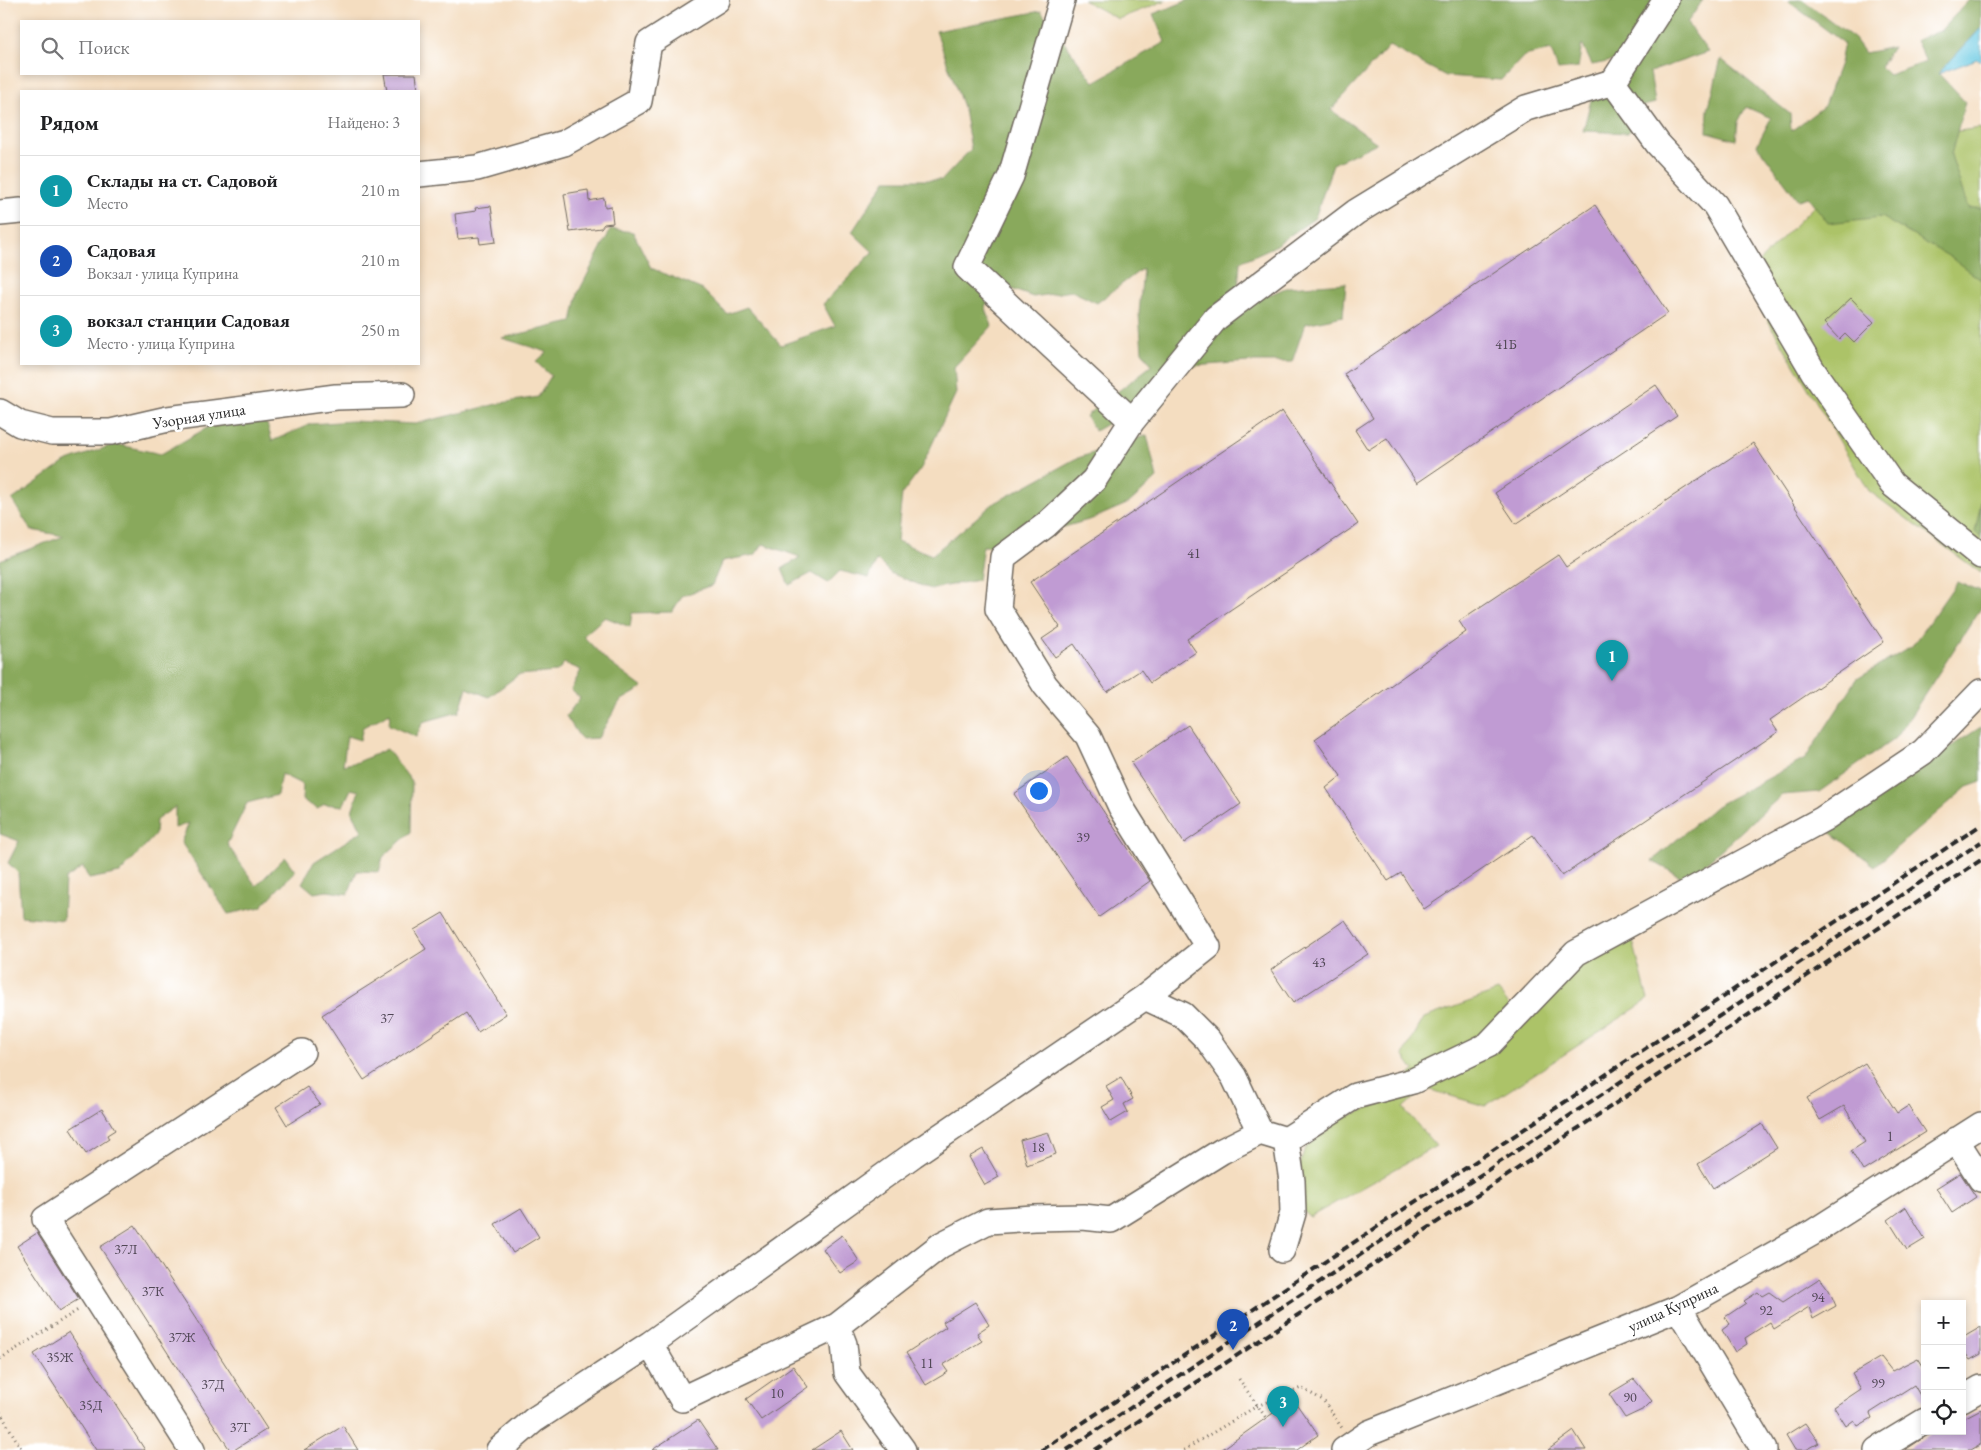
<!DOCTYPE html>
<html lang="ru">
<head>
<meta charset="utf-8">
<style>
  body { margin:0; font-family:"EB Garamond",serif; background:#f2f2f2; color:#202124 }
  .controls { position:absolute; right:15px; bottom:15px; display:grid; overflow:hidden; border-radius:0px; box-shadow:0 2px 8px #0003 }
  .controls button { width:45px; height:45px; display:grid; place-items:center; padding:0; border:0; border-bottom:1px solid #e0e0e0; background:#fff; color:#202124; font:25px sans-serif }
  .you { position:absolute; left:1038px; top:790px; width:18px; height:18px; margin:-12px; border:4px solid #fff; border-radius:50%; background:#1a73e8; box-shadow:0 0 0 8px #1a73e833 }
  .badge { display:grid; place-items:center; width:32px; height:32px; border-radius:50%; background:#1f6fb2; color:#fff; font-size:16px; font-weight:700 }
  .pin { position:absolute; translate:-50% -41px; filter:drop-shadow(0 1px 2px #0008) }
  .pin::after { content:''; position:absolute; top:26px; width:18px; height:15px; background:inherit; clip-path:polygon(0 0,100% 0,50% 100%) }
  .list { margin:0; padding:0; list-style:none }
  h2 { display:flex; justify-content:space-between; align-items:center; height:65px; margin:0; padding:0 20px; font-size:21px }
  h2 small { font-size:16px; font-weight:400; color:#757577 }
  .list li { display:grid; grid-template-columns:32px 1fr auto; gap:15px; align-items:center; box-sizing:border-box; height:70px; padding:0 20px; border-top:1px solid #e0e0e0 }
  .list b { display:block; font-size:19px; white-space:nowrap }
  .list p { margin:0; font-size:16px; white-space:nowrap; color:#757577 }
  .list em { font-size:16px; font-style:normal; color:#757577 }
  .icon { flex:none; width:28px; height:28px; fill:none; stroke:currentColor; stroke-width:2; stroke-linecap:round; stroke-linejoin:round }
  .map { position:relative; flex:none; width:1981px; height:1450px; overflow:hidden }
  .search { position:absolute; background:#fff; box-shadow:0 2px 8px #0003; left:20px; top:20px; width:400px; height:55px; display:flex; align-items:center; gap:12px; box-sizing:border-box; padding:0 18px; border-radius:0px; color:#757577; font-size:19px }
  .panel { position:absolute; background:#fff; box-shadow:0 2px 8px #0003; left:20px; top:90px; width:400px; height:275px; border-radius:0px }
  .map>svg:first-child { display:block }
  .green { fill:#acc368; stroke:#6c774a }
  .forest { fill:#89a95c; stroke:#5a6a44 }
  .water { fill:#63c7e1; stroke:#477986 }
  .building { fill:#c09bd3 }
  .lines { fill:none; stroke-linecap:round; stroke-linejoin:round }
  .minor-casing { stroke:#71695f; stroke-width:28 }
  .path { stroke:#71695f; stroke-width:3; stroke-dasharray:1 4; stroke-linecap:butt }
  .minor { stroke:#fff; stroke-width:25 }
  .rail { stroke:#2b2b2b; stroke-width:4; stroke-dasharray:8 4; stroke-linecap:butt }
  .labels { text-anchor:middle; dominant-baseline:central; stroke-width:5; stroke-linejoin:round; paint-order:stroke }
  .number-label { font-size:14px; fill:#504755 }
  .street-label { font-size:16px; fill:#2b2b2b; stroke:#fff }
</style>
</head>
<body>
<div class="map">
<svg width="1981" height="1450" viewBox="0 0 1981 1450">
  <rect width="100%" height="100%" fill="#fff"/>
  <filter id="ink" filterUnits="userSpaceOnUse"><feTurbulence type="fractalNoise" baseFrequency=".02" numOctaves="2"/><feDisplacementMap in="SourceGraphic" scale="10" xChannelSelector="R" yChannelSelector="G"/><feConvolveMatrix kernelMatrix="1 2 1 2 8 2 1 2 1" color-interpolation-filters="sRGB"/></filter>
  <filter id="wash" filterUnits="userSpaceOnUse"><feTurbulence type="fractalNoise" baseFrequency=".0096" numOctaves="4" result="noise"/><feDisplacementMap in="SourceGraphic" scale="20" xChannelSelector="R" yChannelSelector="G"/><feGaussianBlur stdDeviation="1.12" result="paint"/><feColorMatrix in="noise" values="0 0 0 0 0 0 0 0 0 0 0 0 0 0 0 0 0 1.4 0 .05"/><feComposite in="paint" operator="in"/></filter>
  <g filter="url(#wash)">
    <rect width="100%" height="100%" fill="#f4ddc0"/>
    <path class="green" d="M1083 0H1167L1118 19Z
      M1981 128V573L1869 491 1743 278 1877 142Z
      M1633 941 1648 1000 1485 1106 1424 1088 1403 1108 1436 1146 1310 1217 1290 1200 1305 1148 1343 1118 1395 1098 1414 1070 1403 1055 1424 1018 1498 991 1521 1020 1585 959Z"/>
    <path class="forest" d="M1189 0H1703L1687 23 1708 52 1650 72 1655 103 1640 107 1628 133 1583 131 1592 96 1617 60 1592 65 1582 44 1578 68 1558 70 1551 50 1524 56 1501 80 1446 76 1389 46 1331 110 1377 143 1333 164 1315 218 1273 247 1240 262 1238 289 1249 303 1288 287 1346 283 1343 316 1305 324 1292 362H1249L1178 367 1166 390 1095 431 1086 416 1152 365 1142 351 1139 314 1143 268 1097 303 1072 291 1033 297 1003 286 985 306 992 326 954 367 956 393 921 468 902 494 897 541 932 555 993 504 1075 459 1147 435 1157 478 1129 503 1092 519 1064 527 1040 513 1011 547 983 546 978 580 930 589 890 573 877 560 869 578 840 571 828 583 812 573 789 585 782 569 800 557 763 544 755 555 722 561 712 585 682 596 672 612 632 613 630 627 605 617 583 636 607 661 643 688 620 701 598 738 581 739 566 716 580 698 571 690 581 670 564 663 557 672 518 675 489 697 467 688 459 712 423 722 416 737 389 725 390 713 363 727 360 740 347 736 343 765 358 762 387 749 412 782 411 832 383 857 379 872 357 871 348 894 327 891 314 893 302 883 314 862 362 831 352 811 359 791 351 789 343 806 324 804 318 809 302 800 303 785 281 774 277 795 247 803 227 844 256 886 285 857 295 871 261 907 228 914 181 842 189 823 175 828V807L156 820 155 835 120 873 89 879 83 867 65 879 63 920 21 916 18 873 8 863 19 841 0 834V560L64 536 31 530 12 500 65 462 115 444 161 454 226 417 267 424 272 441 311 424 352 421 415 424 501 403 538 397 551 376 536 362 547 352 502 338 572 322 578 293 611 229 633 232 651 268 703 290 727 314 747 307 781 345 835 326 823 304 873 252 852 232 886 180H942L971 149 964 110 936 31 1041 11 1094 82 1165 42 1153 14Z
      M1790 0H1803L1855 39 1865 53 1893 47 1880 67 1889 75 1926 62 1916 40 1940 31 1969 0H1981V28L1939 74 1965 102 1951 155 1968 208H1981V280L1950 257 1881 217 1828 223 1808 197 1798 200 1757 145 1771 118 1746 107 1738 122 1736 140 1707 132 1708 110 1721 59 1790 114 1791 131 1824 106 1840 63 1844 43 1789 2Z
      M1981 502V538L1975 532Z
      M1957 582 1981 591V608L1897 737 1819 792 1782 795 1687 880 1652 861 1716 806 1805 759 1857 679 1912 646Z
      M1981 727V782L1967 787 1875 866 1829 831 1864 803Z"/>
    <path class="water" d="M1981 28V61L1977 59 1938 74Z"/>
    <g id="blocks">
      <path class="building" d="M384 74H416L418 89 387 91Z
        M588 190 589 201 604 198 605 207 611 206 613 223 604 224 601 228 570 232 564 194Z
        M1595 205 1668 313 1417 483 1387 438 1368 450 1355 430 1373 418 1344 374Z
        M491 206 496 242 480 244 479 237 458 239 455 214 476 211 475 208Z
        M1851 298 1874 322 1854 342 1845 333 1839 339 1824 323Z
        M1656 385 1677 416 1516 524 1495 493Z
        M1282 411 1358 524 1187 639 1196 652 1150 683 1141 670 1107 692 1074 644 1055 657 1042 639 1060 627 1030 582Z
        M1753 443 1884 642 1770 720 1778 732 1562 876 1533 835 1424 909 1401 873 1388 881 1326 788 1341 776 1315 739 1466 632 1459 621 1558 555 1566 567Z
        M1188 725 1241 804 1184 843 1131 763Z
        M1067 757 1150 881 1099 917 1014 794Z
        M443 913 506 1014 478 1032 466 1013 364 1080 322 1015 426 949 414 930Z
        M1345 920 1368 954 1293 1003 1271 970Z
        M1865 1063 1897 1113 1908 1106 1925 1132 1863 1171 1851 1151 1865 1142 1844 1106 1820 1120 1807 1098Z
        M1121 1077 1133 1099 1124 1104 1128 1112 1111 1122 1102 1107 1114 1100 1106 1086Z
        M307 1087 320 1104 287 1125 276 1107Z
        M102 1109 115 1130 107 1135 109 1139 86 1154 70 1129Z
        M1762 1124 1777 1148 1713 1188 1698 1164Z
        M1048 1132 1056 1154 1027 1165 1020 1140Z
        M983 1149 999 1177 985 1185 969 1157Z
        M1960 1173 1976 1197 1952 1213 1936 1188Z
        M1906 1207 1925 1239 1907 1250 1888 1220Z
        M521 1208 539 1237 513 1253 495 1224Z
        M135 1225 267 1429 234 1450H230L100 1247Z
        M37 1233 79 1299 59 1311 17 1246Z
        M842 1235 859 1261 840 1273 823 1249Z
        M1820 1278 1829 1290 1836 1306 1813 1319 1809 1307 1774 1329 1770 1322 1745 1338 1747 1344 1735 1352 1722 1330 1730 1324 1725 1317 1746 1303 1744 1301 1758 1292 1762 1296 1769 1292 1783 1302Z
        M975 1302 989 1325 977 1333 982 1341 943 1365 948 1372 926 1385 906 1353 946 1327 943 1322Z
        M1981 1327V1354L1970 1360 1962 1348V1338Z
        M69 1332 125 1419 145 1450H96L58 1391 34 1354Z
        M1881 1357 1892 1371 1918 1358 1925 1369V1404L1914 1385 1870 1413 1872 1418 1858 1426 1854 1420 1846 1426 1834 1407 1861 1389 1852 1374Z
        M793 1366 808 1387 761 1420 746 1399Z
        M1634 1379 1652 1401 1644 1409 1625 1418 1609 1394Z
        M1293 1399 1318 1435 1297 1450H1221Z
        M1981 1409V1444L1971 1450H1905L1934 1431H1962V1419Z
        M698 1420 718 1450H652Z
        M1805 1423 1819 1443 1806 1450H1795L1786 1435Z
        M343 1426 358 1450H304Z
        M841 1431 853 1450H812Z
        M1574 1431 1586 1450H1548Z"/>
    </g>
  </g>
  <g filter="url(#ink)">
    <use href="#blocks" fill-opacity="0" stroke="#71695f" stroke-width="1"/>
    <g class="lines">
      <defs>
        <path id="minor" d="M1062 0 1011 176 967 267 1132 421
          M1613 82 1658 144 1715 205 1813 371 1892 484 1981 556
          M419 174 477 168 564 143 639 101 649 43 717 0
          M0 213 21 211
          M0 412 20 424 52 432H111L168 419 336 397 402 395
          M1145 997 1183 1015 1208 1040 1234 1077 1260 1132
          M1956 1140 1981 1179
          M1282 1250 1293 1213 1292 1181 1286 1140
          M1679 1308 1764 1450
          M837 1326 844 1344 847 1373 903 1450
          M650 1344 682 1399 837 1326 941 1245 988 1221 1034 1218 1083 1217 1111 1220 1222 1151 1260 1132 1286 1140 1355 1096 1413 1081 1488 1045 1576 953 1823 819 1923 752 1981 692
          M1962 1399 1981 1388
          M192 1450 45 1219 302 1052
          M499 1450 534 1420 650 1344 913 1155 1145 997 1208 947 1121 807 1088 736 1045 685 998 609 1003 557 1046 525 1094 480 1132 421 1216 318 1356 212 1526 108 1613 82 1666 0
          M1344 1450 1369 1433 1679 1308 1812 1233 1981 1125
          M1877 1450 1925 1421"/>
      </defs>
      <use href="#minor" class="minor-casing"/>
      <path class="path" d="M0 1359 78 1310
        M1239 1379 1266 1418
        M0 1412 22 1450
        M1184 1450 1257 1406 1301 1388 1323 1400 1342 1428"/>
      <use href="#minor" class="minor"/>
      <path class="rail" d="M1042 1450 1981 825
        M1067 1450 1981 842
        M1095 1450 1981 860"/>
    </g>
  </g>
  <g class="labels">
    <g class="number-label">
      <text x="1506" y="344">41Б</text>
      <text x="1194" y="553">41</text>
      <text x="1083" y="837">39</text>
      <text x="1319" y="962">43</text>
      <text x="387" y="1018">37</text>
      <text x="1890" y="1136">1</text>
      <text x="1038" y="1147">18</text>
      <text x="126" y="1249">37Л</text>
      <text x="153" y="1291">37К</text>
      <text x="1818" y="1297">94</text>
      <text x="1766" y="1310">92</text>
      <text x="182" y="1337">37Ж</text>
      <text x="60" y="1357">35Ж</text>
      <text x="927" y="1363">11</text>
      <text x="1878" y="1383">99</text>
      <text x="213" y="1384">37Д</text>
      <text x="777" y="1393">10</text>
      <text x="1630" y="1397">90</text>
      <text x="91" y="1405">35Д</text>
      <text x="240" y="1427">37Г</text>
    </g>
    <g class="street-label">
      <text transform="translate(199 416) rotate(-9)">Узорная улица</text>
      <text transform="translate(1673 1307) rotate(-25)">улица Куприна</text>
    </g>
  </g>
</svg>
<div class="controls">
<button>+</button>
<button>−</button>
<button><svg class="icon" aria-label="locate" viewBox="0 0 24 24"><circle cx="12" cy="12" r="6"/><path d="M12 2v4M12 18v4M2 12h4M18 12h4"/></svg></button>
</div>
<div class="you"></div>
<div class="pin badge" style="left:1612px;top:681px;background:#0f9aa8">1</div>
<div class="pin badge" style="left:1233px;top:1350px;background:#1a4fb4">2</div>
<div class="pin badge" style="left:1283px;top:1427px;background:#0f9aa8">3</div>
<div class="search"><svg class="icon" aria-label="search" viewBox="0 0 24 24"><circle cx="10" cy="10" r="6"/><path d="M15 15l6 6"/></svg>Поиск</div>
<section class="panel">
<h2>Рядом<small>Найдено: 3</small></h2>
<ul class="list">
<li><span class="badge" style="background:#0f9aa8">1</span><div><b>Склады на ст. Садовой</b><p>Место</p></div><em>210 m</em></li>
<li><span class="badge" style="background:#1a4fb4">2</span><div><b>Садовая</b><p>Вокзал · улица Куприна</p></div><em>210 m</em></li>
<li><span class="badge" style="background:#0f9aa8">3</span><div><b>вокзал станции Садовая</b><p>Место · улица Куприна</p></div><em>250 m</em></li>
</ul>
</section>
</div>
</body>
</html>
